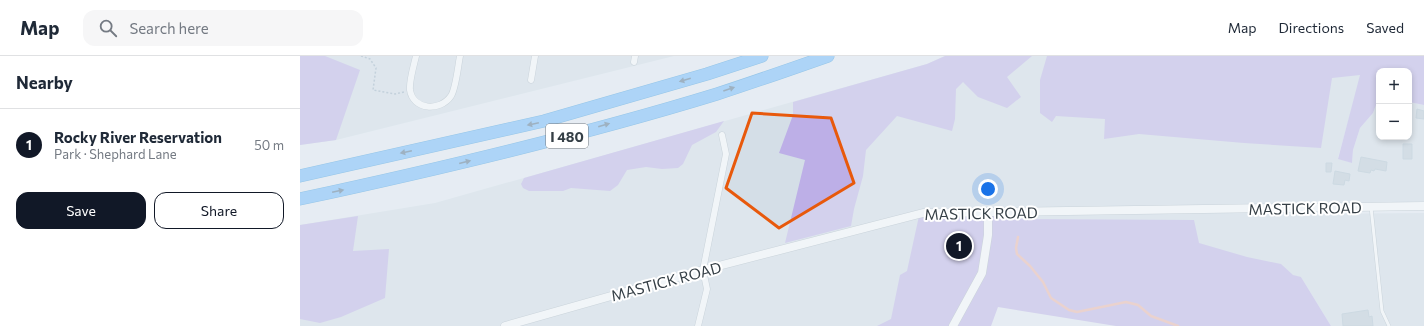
<!DOCTYPE html>
<html lang="en">
<head>
<meta charset="utf-8">
<style>
  body { margin:0; font-family:Commissioner,sans-serif; background:#f6f6f7; color:#1f2937 }
  .controls { position:absolute; right:12px; top:12px; display:grid; overflow:hidden; border-radius:8px; box-shadow:0 2px 6px #0003 }
  .controls button { width:36px; height:36px; display:grid; place-items:center; padding:0; border:0; border-bottom:1px solid #e0e1e3; background:#fff; color:#1f2937; font:20px sans-serif }
  .you { position:absolute; left:688px; top:133px; width:14px; height:14px; margin:-10px; border:3px solid #fff; border-radius:50%; background:#1a73e8; box-shadow:0 0 0 6px #1a73e833 }
  .badge { display:grid; place-items:center; width:26px; height:26px; border-radius:50%; background:#111827; color:#fff; font-size:13px; font-weight:700 }
  .pin { position:absolute; translate:-50% -50%; border:2px solid #fff; box-shadow:0 1px 4px #0006 }
  .list { margin:0; padding:0; list-style:none }
  h2 { display:flex; justify-content:space-between; align-items:center; height:52px; margin:0; padding:0 16px; font-size:17px }
  h2 small { font-size:13px; font-weight:400; color:#747a83 }
  .list li { display:grid; grid-template-columns:26px 1fr auto; gap:12px; align-items:center; box-sizing:border-box; height:72px; padding:0 16px; border-top:1px solid #e0e1e3 }
  .list b { display:block; font-size:15px; white-space:nowrap }
  .list p { margin:0; font-size:13px; white-space:nowrap; color:#747a83 }
  .list em { font-size:13px; font-style:normal; color:#747a83 }
  .actions { display:flex; gap:8px; padding:12px 16px }
  .actions a { flex:1; padding:9px 0; border:1px solid #111827; border-radius:12px; text-align:center; font-size:14px; color:#111827 }
  .actions .main { background:#111827; color:#fff }
  .icon { flex:none; width:22px; height:22px; fill:none; stroke:currentColor; stroke-width:2; stroke-linecap:round; stroke-linejoin:round }
  .map { position:relative; flex:none; width:1124px; height:270px; overflow:hidden }
  header { display:flex; align-items:center; gap:24px; box-sizing:border-box; height:56px; padding:0 20px; background:#fff; border-bottom:1px solid #e0e1e3 }
  header strong { font-size:19px }
  nav { display:flex; gap:22px; margin-inline-start:auto; font-size:14px }
  .search { width:280px; height:36px; background:#f6f6f7; display:flex; align-items:center; gap:10px; box-sizing:border-box; padding:0 14px; border-radius:12px; color:#747a83; font-size:15px }
  main { display:flex }
  aside { flex:1; background:#fff }
  .map>svg:first-child { display:block }
  .residential { fill:#d4dee7 }
  .green { fill:#bdafe7 }
  .lines { fill:none; stroke-linecap:round; stroke-linejoin:round }
  .stream { stroke:#efb2a2; stroke-width:2.5 }
  .building { fill:#bccad4; stroke:#afc2cf }
  .service-casing { stroke:#a9b5be; stroke-width:4 }
  .minor-casing { stroke:#a9b5be; stroke-width:7 }
  .tertiary-casing { stroke:#a9b5be; stroke-width:9 }
  .motorway-casing { stroke:#3795dc; stroke-width:13 }
  .path { stroke:#9aafc0; stroke-width:1.5; stroke-dasharray:2 2; stroke-linecap:butt }
  .service { stroke:#fff; stroke-width:3 }
  .minor { stroke:#fff; stroke-width:6 }
  .tertiary { stroke:#fff; stroke-width:8 }
  .motorway { stroke:#68b7fc; stroke-width:12 }
  .oneway { fill:#476986 }
  .marked { fill:none; stroke:#e8590c; stroke-width:3; stroke-linejoin:round }
  .labels { text-anchor:middle; dominant-baseline:central; stroke-width:4; stroke-linejoin:round; paint-order:stroke }
  .shield { fill:#fff; stroke:#72797e; stroke-width:1 }
  .shield-label { font-size:14px; font-weight:bold; fill:#353f46 }
  .street-label { font-size:15px; fill:#353f46; stroke:#fff }
</style>
</head>
<body>
<header>
<strong>Map</strong>
<div class="search"><svg class="icon" aria-label="search" viewBox="0 0 24 24"><circle cx="10" cy="10" r="6"/><path d="M15 15l6 6"/></svg>Search here</div>
<nav><a>Map</a><a>Directions</a><a>Saved</a></nav>
</header>
<main>
<aside>
<h2>Nearby<small></small></h2>
<ul class="list">
<li><span class="badge">1</span><div><b>Rocky River Reservation</b><p>Park · Shephard Lane</p></div><em>50 m</em></li>
</ul>
<div class="actions"><a class="main">Save</a><a>Share</a></div>
</aside>
<div class="map">
<svg width="1124" height="270" viewBox="0 0 1124 270">
  <rect width="100%" height="100%" fill="#e6ecf3"/>
  <path class="residential" d="M0 0H374L36 84 0 89Z
    M645 0H1036L1061 19 1038 102 1052 107 1053 94 1060 72 1073 57 1079 41V81H1109V46L1124 49V145L1059 149 1013 145 1011 158 1124 157V270H1031L1001 221 706 217 595 270H0V169L135 147 627 8Z"/>
  <path class="green" d="M0 0H25L60 14 36 84 0 89Z
    M645 0H732L707 21 721 41 707 52 678 41 663 26 656 33 655 63 652 75 597 60 566 94 563 120 554 153 551 170 485 187 505 104 479 97 493 59V46L627 8Z
    M747 0H1124V49L1109 46V15H1079V41L1073 57 1060 72 1053 94 1052 107 1038 103 1060 19 1032 22 1021 92 944 87 839 78 804 83 805 63 756 60 752 66 740 57V24Z
    M424 65 416 76 392 89 383 108 378 112 362 113 346 111 327 114 318 129 310 135 271 132 263 135H229L223 132 221 128 224 122Z
    M705 159V163L894 164 899 187 947 201 981 208 993 219 1001 221 1031 270H816L698 251 691 270H577L591 263 600 219 607 215 619 160Z
    M58 160 53 195 89 193 85 242 41 261 20 267 0 263V169Z"/>
  <g class="lines">
    <path class="stream" d="M718 181 716 192 717 198 730 210 743 226 751 242 769 254 777 256 826 246 838 249 851 260 878 270"/>
  </g>
  <path class="building" d="M1117 53 1124 55V63L1116 62Z
    M1103 88H1112V103H1103Z
    M1061 101 1087 106 1086 115 1075 113 1074 115 1071 114 1070 117 1058 115Z
    M1026 107H1032L1031 116H1026Z
    M1035 115 1050 118 1049 125 1045 124 1044 129 1033 128Z
    M1068 254 1069 261 1072 260 1073 270H1043L1042 258Z"/>
  <g class="lines">
    <defs>
      <path id="service" d="M1071 151 1082 255 1089 270"/>
      <path id="minor" d="M116 0C114 9 109 25 110 34 113 54 140 56 151 40 156 32 158 10 160 0
        M334 6 335 0
        M231 24 235 0
        M398 270 407 233 403 214 426 98 422 79"/>
      <path id="tertiary" d="M205 270 403 214 623 157 1124 150
        M653 270 682 217 688 179V156"/>
      <path id="motorway" d="M0 120 244 65 407 18 462 0
        M0 143C140 113 280 80 417 38 454 26 491 13 528 0"/>
    </defs>
    <use href="#service" class="service-casing"/>
    <use href="#minor" class="minor-casing"/>
    <use href="#tertiary" class="tertiary-casing"/>
    <use href="#motorway" class="motorway-casing"/>
    <path class="path" d="M61 0 70 3 76 12 73 34 95 38 104 36"/>
    <use href="#service" class="service"/>
    <use href="#minor" class="minor"/>
    <use href="#tertiary" class="tertiary"/>
    <use href="#motorway" class="motorway"/>
  </g>
  <defs><path id="oneway-solid" d="M-6-.8H1V-3.2L6.5 0L1 3.2V.8H-6Z"/></defs>
  <g class="oneway">
    <use href="#oneway-solid" transform="translate(385 24) rotate(164)"/>
    <use href="#oneway-solid" transform="translate(429 33) rotate(-19)"/>
    <use href="#oneway-solid" transform="translate(233 68) rotate(168)"/>
    <use href="#oneway-solid" transform="translate(304 69) rotate(-16)"/>
    <use href="#oneway-solid" transform="translate(106 96) rotate(168)"/>
    <use href="#oneway-solid" transform="translate(165 106) rotate(-14)"/>
    <use href="#oneway-solid" transform="translate(38 135) rotate(-12)"/>
  </g>
  <path d="M0 0H1124V270H0ZM452 57 531 62 554 127 479 172 426 132Z" fill="#e6ecf3" fill-opacity=".55" fill-rule="evenodd"/>
  <path class="marked" d="M452 57 531 62 554 127 479 172 426 132Z"/>
  <g class="labels">
    <rect class="shield" x="246" y="68" width="42" height="24" rx="3"/>
    <g class="shield-label">
      <text x="267" y="80">I 480</text>
    </g>
    <g class="street-label">
      <text transform="translate(1005 152) rotate(-1)">MASTICK ROAD</text>
      <text transform="translate(681 157) rotate(-1)">MASTICK ROAD</text>
      <text transform="translate(366 225) rotate(-15)">MASTICK ROAD</text>
    </g>
  </g>
</svg>
<div class="controls">
<button>+</button>
<button>−</button>
</div>
<div class="you"></div>
<div class="pin badge" style="left:659px;top:190px">1</div>
</div>
</main>
</body>
</html>
